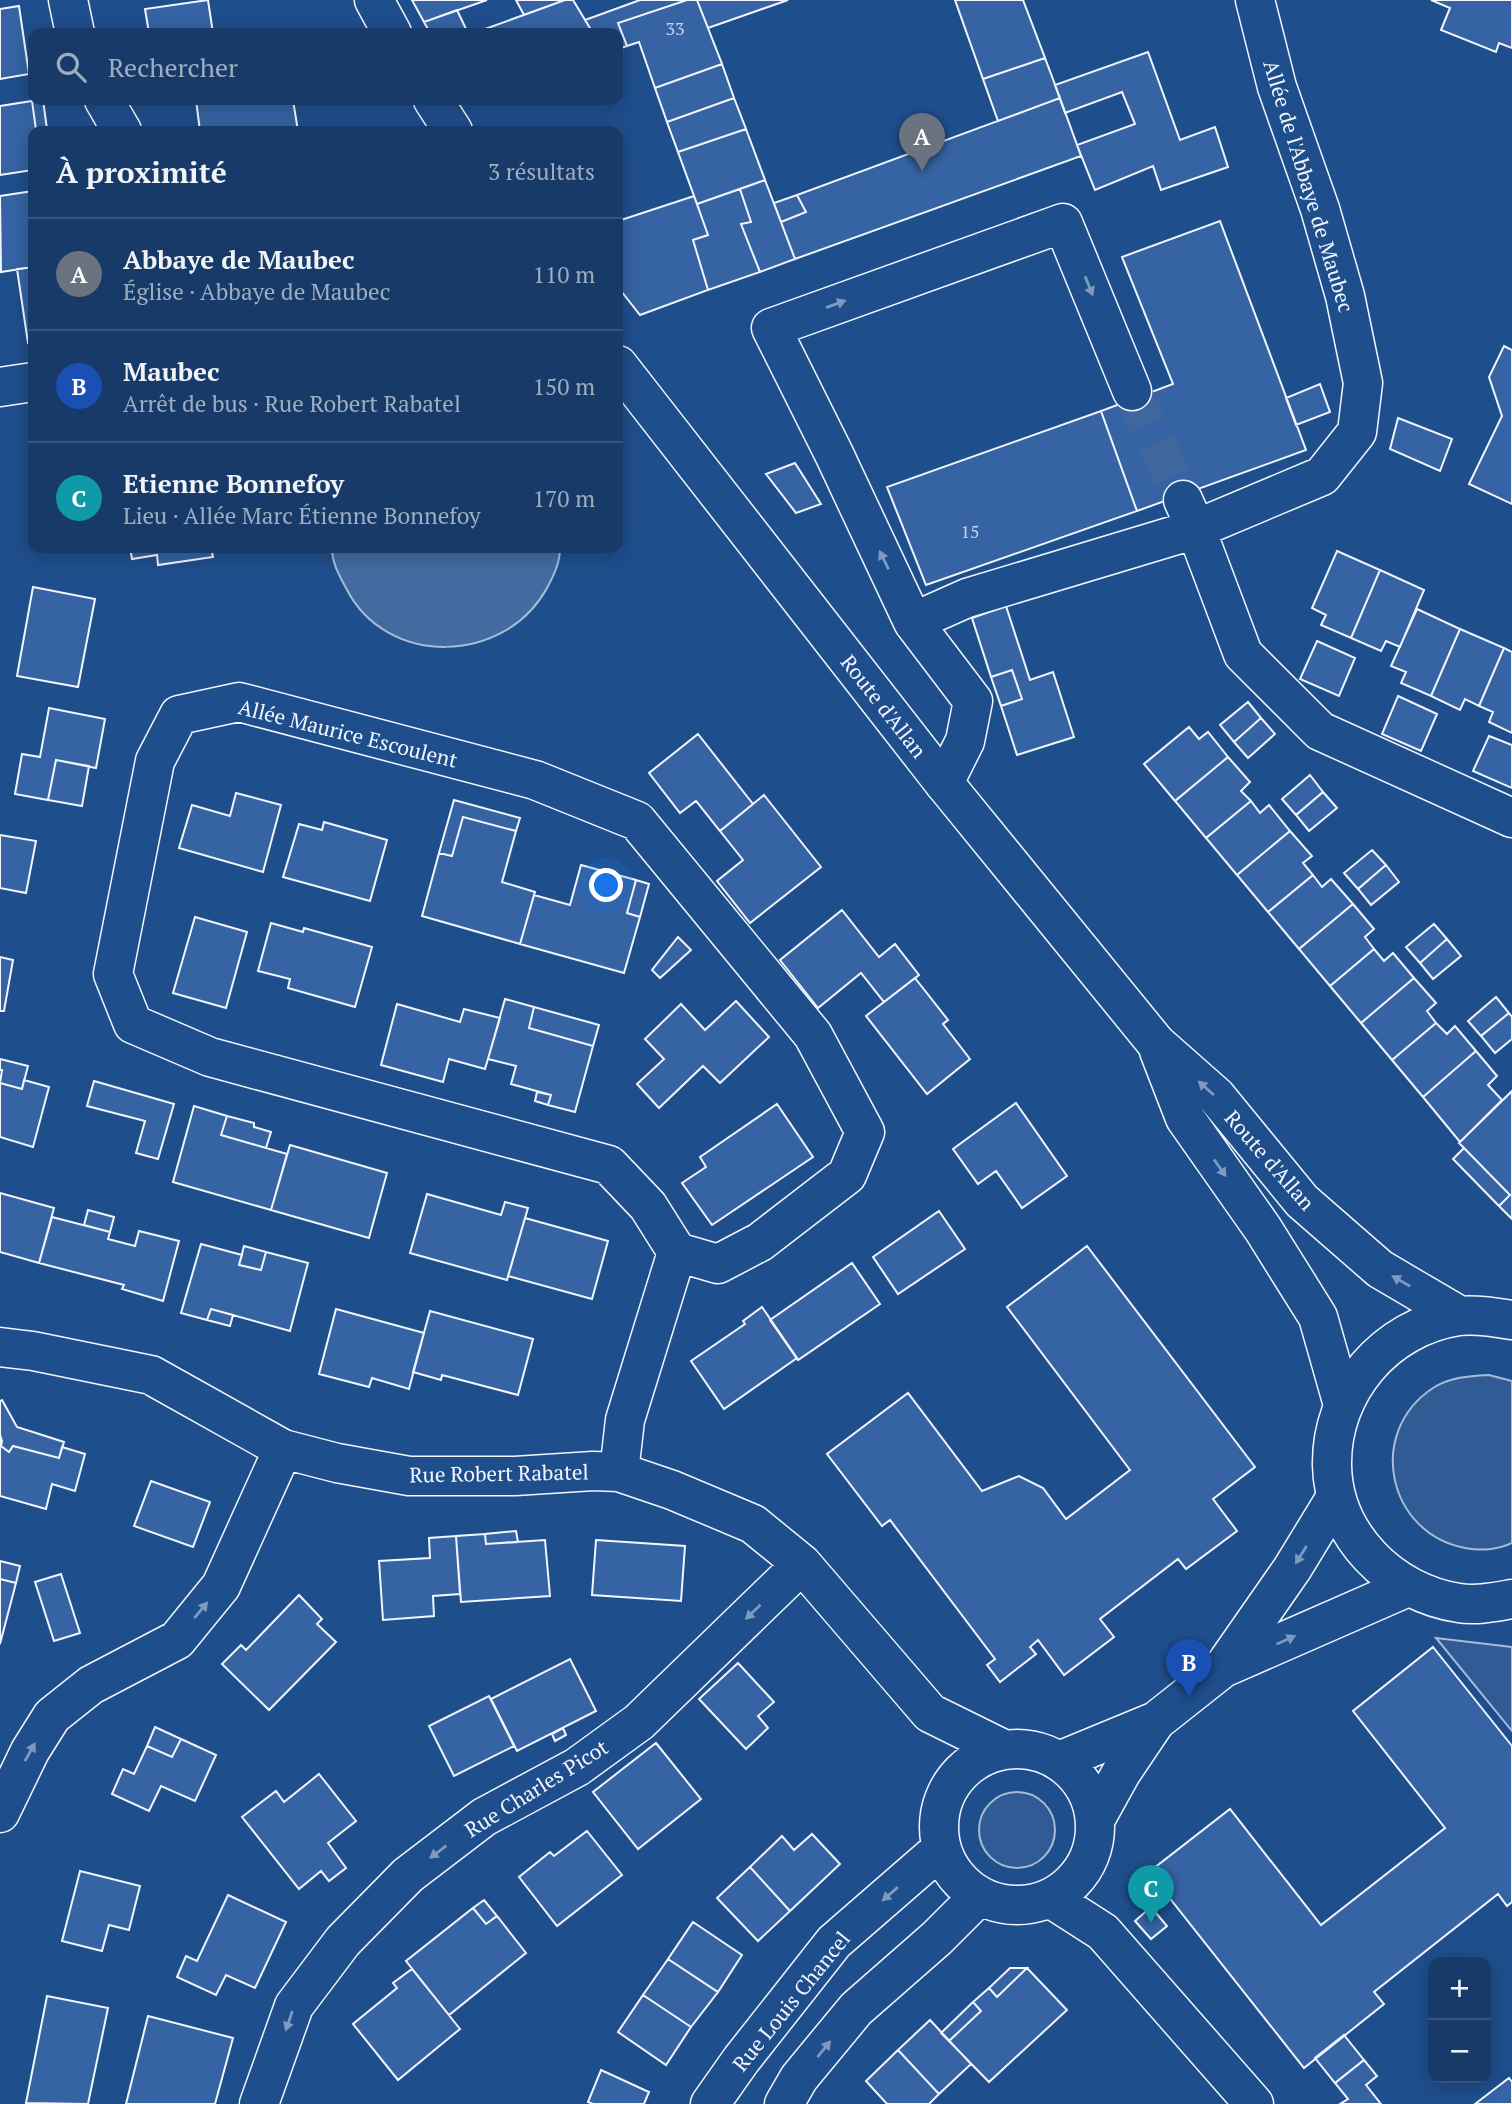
<!DOCTYPE html>
<html lang="fr">
<head>
<meta charset="utf-8">
<style>
  body { margin:0; font-family:"PT Serif",serif; background:#244571; color:#f1f3f6 }
  .controls { position:absolute; right:21px; bottom:21px; display:grid; overflow:hidden; border-radius:14px; box-shadow:0 4px 18px #0003 }
  .controls button { width:63px; height:63px; display:grid; place-items:center; padding:0; border:0; border-bottom:2px solid #36547d; background:#173a69; color:#f1f3f6; font:35px sans-serif }
  .you { position:absolute; left:607px; top:886px; width:24px; height:24px; margin:-18px; border:5px solid #fff; border-radius:50%; background:#1a73e8; box-shadow:0 0 0 10px #1a73e833 }
  .badge { display:grid; place-items:center; width:46px; height:46px; border-radius:50%; background:#8bbbb9; color:#fff; font-size:23px; font-weight:700 }
  .pin { position:absolute; translate:-50% -58px; filter:drop-shadow(0 2px 4px #0008) }
  .pin::after { content:''; position:absolute; top:37px; width:24px; height:21px; background:inherit; clip-path:polygon(0 0,100% 0,50% 100%) }
  .list { margin:0; padding:0; list-style:none }
  h2 { display:flex; justify-content:space-between; align-items:center; height:91px; margin:0; padding:0 28px; font-size:30px }
  h2 small { font-size:23px; font-weight:400; color:#9eadc0 }
  .list li { display:grid; grid-template-columns:46px 1fr auto; gap:21px; align-items:center; box-sizing:border-box; height:112px; padding:0 28px; border-top:2px solid #36547d }
  .list b { display:block; font-size:26px; white-space:nowrap }
  .list p { margin:0; font-size:23px; white-space:nowrap; color:#9eadc0 }
  .list em { font-size:23px; font-style:normal; color:#9eadc0 }
  .icon { flex:none; width:38px; height:38px; fill:none; stroke:currentColor; stroke-width:2; stroke-linecap:round; stroke-linejoin:round }
  .map { position:relative; flex:none; width:1512px; height:2104px; overflow:hidden }
  .search { position:absolute; background:#173a69; box-shadow:0 4px 18px #0003; left:28px; top:28px; width:595px; height:77px; display:flex; align-items:center; gap:18px; box-sizing:border-box; padding:0 24px; border-radius:14px; color:#9eadc0; font-size:26px }
  .panel { position:absolute; background:#173a69; box-shadow:0 4px 18px #0003; left:28px; top:126px; width:595px; height:427px; border-radius:14px }
  .map>svg:first-child { display:block }
  .green { fill:#305b95; stroke:#a8bbd7; stroke-width:2 }
  .water { fill:#446ba0; stroke:#a8bbd7; stroke-width:2 }
  .building { fill:#3563a3; stroke:#f2f6ff; stroke-width:2 }
  .lines { fill:none; stroke-linecap:round; stroke-linejoin:round }
  .street-tunnel { stroke:#3f679d; stroke-width:38; stroke-dasharray:38 19; stroke-linecap:butt }
  .street-casing { stroke:#f2f6ff; stroke-width:41 }
  .secondary-casing { stroke:#f2f6ff; stroke-width:41 }
  .street { stroke:#1f4e8c; stroke-width:38 }
  .secondary { stroke:#1f4e8c; stroke-width:38 }
  .oneway { fill:#7e9ac0 }
  .labels { text-anchor:middle; dominant-baseline:central; stroke-width:5; stroke-linejoin:round; paint-order:stroke }
  .number-label { font-size:18px; fill:#c3d1e8 }
  .street-label { font-size:21px; fill:#f2f6ff; stroke:#1f4e8c }
</style>
</head>
<body>
<div class="map">
<svg width="1512" height="2104" viewBox="0 0 1512 2104">
  <rect width="100%" height="100%" fill="#1f4e8c"/>
  <path class="green" d="M1489 1375 1512 1381V1543C1498 1550 1480 1551 1465 1548 1387 1533 1366 1432 1433 1388 1450 1377 1470 1376 1489 1375Z
    M1436 1638 1512 1647V1731Z
    M979 1830a38 38 0 1 1 76 0a38 38 0 1 1-76 0Z"/>
  <path class="water" d="M332 548H560C560 563 554 575 547 588 505 665 386 668 346 588 339 575 332 563 332 548Z"/>
  <path class="building" d="M208 0 213 33H149L145 9Z
    M412 0H487L424 22Z
    M516 0H565L524 15Z
    M565 0H573L593 33H474Z
    M640 0H687L618 23 627 46 618 49V33H593L585 20Z
    M687 0H697L722 64 655 88 639 42 627 46 618 23Z
    M697 0H788L708 28Z
    M955 0H1023L1045 58 983 79Z
    M1431 0H1512V48L1499 43 1496 52 1441 30 1450 8Z
    M19 6 29 74 0 79V9Z
    M457 10 468 33H430L424 22Z
    M1148 52 1180 140 1215 127 1228 167 1161 190 1153 166 1095 190 1077 145 1135 124 1122 92 1065 113 1055 85Z
    M1045 58 1060 98 998 121 983 79Z
    M722 64 734 98 667 122 655 88Z
    M734 98 746 129 678 152 667 122Z
    M1060 98 1081 156 795 259 781 222 806 212 797 195Z
    M43 100 47 129 36 130 32 101Z
    M196 100H293L298 131H200Z
    M32 101 36 130 47 129V131H33V170L0 175V106Z
    M746 129 765 180 697 204 678 152Z
    M765 180 795 259 760 272 741 224 751 222 740 189Z
    M740 189 751 222 741 224 760 272 708 290 693 240 708 235 697 204Z
    M33 191V267L1 272 0 196Z
    M797 195 806 212 781 222 774 203Z
    M694 196 708 235 693 240 708 290 640 315 618 287V221Z
    M1220 221 1306 450 1137 511 1101 411 1173 384 1122 257Z
    M33 267V342L28 343 17 269Z
    M1504 346 1512 350V504L1469 484 1502 416 1489 377Z
    M1320 384 1330 412 1296 425 1286 398Z
    M1101 411 1137 511 926 585 887 487Z
    M1398 418 1452 439 1440 471 1390 449Z
    M795 463 821 504 796 513 766 474Z
    M130 548H211L213 557 158 565 157 555 132 559Z
    M1337 551 1380 570 1351 638 1321 625 1326 615 1312 608Z
    M1380 570 1424 590 1400 647 1386 641 1381 651 1351 638Z
    M33 587 95 599 78 687 17 676Z
    M1006 606 1030 680 1053 672 1074 737 1017 755 1001 706 1022 699 1012 670 991 677 972 618Z
    M1417 609 1460 629 1431 696 1401 683 1406 672 1391 666Z
    M1460 629 1504 648 1479 706 1465 699 1460 710 1431 696Z
    M1317 641 1355 658 1339 696 1300 679Z
    M1504 648 1512 652V733L1489 722 1493 712 1479 706Z
    M1012 670 1022 699 1001 706 991 677Z
    M1398 696 1437 714 1421 751 1382 734Z
    M1248 702 1261 718 1234 742 1220 725Z
    M49 708 105 719 96 768 56 760 48 800 15 794 22 754 40 757Z
    M1261 718 1275 734 1248 758 1234 742Z
    M1189 727 1199 739 1208 732 1228 757 1175 801 1144 764Z
    M698 734 753 804 720 831 696 801 680 813 649 773Z
    M1489 736 1512 745V788L1473 771Z
    M1228 757 1250 782 1241 791 1251 801 1206 838 1175 801Z
    M56 760 89 766 82 806 48 800Z
    M1310 775 1323 792 1296 815 1282 799Z
    M1323 792 1337 808 1309 831 1296 815Z
    M236 793 281 805 263 872 179 848 192 805 230 816Z
    M764 795 821 867 750 923 717 881 743 860 720 831Z
    M454 800 520 818 516 831 463 817 452 856 439 853Z
    M1251 801 1260 813 1269 805 1290 831 1237 875 1206 838Z
    M463 817 516 831 502 882 535 892 520 944 422 916 439 853 452 856Z
    M324 822 387 840 370 901 283 877 299 824 322 830Z
    M1290 831 1312 856 1303 863 1313 875 1268 912 1237 875Z
    M0 835 36 841 26 893 0 888Z
    M1372 850 1386 865 1358 889 1344 873Z
    M581 865 636 880 627 913 640 917 624 973 520 944 534 895 570 905Z
    M1386 865 1399 882 1371 905 1358 889Z
    M1313 875 1322 887 1331 879 1353 904 1299 949 1268 912Z
    M636 880 649 884 640 917 627 913Z
    M1353 904 1374 929 1365 937 1374 949 1330 986 1299 949Z
    M842 910 879 957 895 944 919 975 884 1002 861 973 818 1008 780 960Z
    M195 917 247 932 226 1008 173 993Z
    M271 923 303 932 304 928 372 947 355 1007 288 988 290 979 258 971Z
    M1434 924 1447 939 1420 963 1406 947Z
    M678 937 691 950 660 978 652 970Z
    M1447 939 1461 956 1433 979 1420 963Z
    M1374 949 1384 961 1393 953 1414 978 1361 1023 1330 986Z
    M0 957 13 960 4 1011H0Z
    M915 978 948 1020 943 1024 970 1059 927 1094 866 1016Z
    M1414 978 1436 1003 1427 1011 1436 1023 1392 1060 1361 1023Z
    M1496 997 1509 1013 1481 1036 1468 1021Z
    M505 999 534 1007 529 1028 593 1046 575 1112 548 1105 551 1095 511 1084 516 1066 488 1059Z
    M736 1001 769 1037 720 1083 703 1066 659 1108 637 1084 664 1059 645 1039 681 1004 705 1030Z
    M397 1004 460 1022 464 1009 500 1018 485 1069 449 1059 443 1082 381 1065Z
    M534 1007 599 1025 593 1046 529 1028Z
    M1509 1013 1512 1017V1039L1495 1053 1481 1036Z
    M1436 1023 1447 1034 1455 1026 1476 1051 1423 1097 1392 1060Z
    M1476 1051 1497 1076 1488 1085 1502 1100 1460 1142 1423 1097Z
    M0 1059 28 1066 22 1089 0 1083 2 1070H0Z
    M24 1080 49 1087 33 1147 0 1137V1083L22 1089Z
    M94 1081 174 1104 158 1159 136 1153 145 1121 87 1106Z
    M1512 1091V1219L1499 1206 1510 1195 1459 1143Z
    M537 1092 551 1095 548 1105 535 1101Z
    M1016 1103 1067 1176 1022 1208 996 1171 978 1184 953 1149Z
    M777 1104 813 1157 712 1225 682 1183 706 1167 700 1157Z
    M194 1106 227 1116 221 1135 287 1154 271 1210 173 1182Z
    M227 1116 254 1123V1127L271 1132 266 1148 221 1135Z
    M290 1145 387 1173 369 1238 271 1210Z
    M1464 1148 1510 1195 1499 1206 1453 1159Z
    M0 1193 54 1208 39 1263 0 1252Z
    M427 1194 501 1215 505 1202 528 1208 507 1280 410 1253Z
    M88 1210 114 1217 110 1232 84 1225Z
    M939 1211 965 1249 898 1294 873 1257Z
    M52 1217 110 1232 108 1239 135 1246 139 1231 179 1241 163 1301 122 1289 124 1285 39 1263Z
    M525 1218 608 1241 592 1299 508 1276Z
    M201 1244 242 1255 239 1265 261 1270 266 1252 308 1263 290 1331 211 1309 207 1320 181 1313Z
    M244 1246 266 1252 261 1270 239 1265Z
    M1087 1246 1255 1467 1213 1499 1237 1531 1186 1569 1178 1559 1100 1619 1114 1637 1064 1675 1038 1640 1030 1647 1036 1654 1000 1682 987 1665 995 1659 890 1520 882 1526 827 1454 908 1393 982 1491 1019 1476 1043 1488 1066 1519 1130 1470 1007 1307Z
    M852 1263 880 1304 798 1360 770 1320Z
    M762 1307 797 1358 724 1409 691 1361 745 1324 743 1321Z
    M211 1309 233 1315 230 1326 207 1320Z
    M336 1309 424 1333 409 1389 372 1378 369 1387 319 1374Z
    M430 1311 533 1339 518 1395 442 1375 441 1380 413 1372Z
    M2 1400 17 1427 64 1442 59 1458 13 1446 9 1452 1 1446 2 1441 0 1435V1401Z
    M0 1435 2 1441 1 1446 9 1452 13 1446 59 1458 62 1447 85 1454 75 1491 52 1484 46 1509 0 1496Z
    M151 1481 210 1502 193 1547 134 1526Z
    M516 1531 518 1542 486 1544 485 1534Z
    M485 1534 486 1544 545 1540 550 1596 461 1602 456 1536Z
    M456 1536 460 1594 433 1596 434 1616 383 1620 379 1561 430 1558 429 1538Z
    M596 1540 685 1546 681 1601 592 1595Z
    M0 1561 20 1566 16 1583 0 1579Z
    M61 1574 80 1633 54 1641 35 1582Z
    M0 1579 16 1583 0 1644Z
    M299 1595 322 1619 317 1624 336 1642 269 1710 222 1664 241 1645 246 1650Z
    M1433 1647 1512 1746V1902L1507 1906 1498 1894 1374 1992 1384 2004 1304 2068 1149 1872 1230 1809 1321 1925 1445 1828 1353 1711Z
    M570 1659 596 1711 517 1751 491 1699Z
    M738 1663 774 1702 758 1716 768 1728 746 1749 699 1699Z
    M489 1696 514 1746 454 1776 429 1726Z
    M155 1727 181 1739 172 1757 147 1746Z
    M563 1728 566 1735 555 1741 552 1734Z
    M181 1739 216 1755 195 1801 161 1786 149 1811 112 1794 123 1769 134 1774 147 1746 172 1757Z
    M656 1743 701 1799 638 1849 593 1792Z
    M319 1774 356 1821 328 1843 346 1868 329 1881 321 1871 299 1889 242 1817 276 1791 284 1802Z
    M587 1831 622 1875 557 1926 519 1877 550 1852 554 1856Z
    M812 1834 840 1864 790 1911 750 1867 782 1836 794 1850Z
    M750 1867 790 1911 758 1941 717 1898Z
    M80 1871 140 1886 129 1930 109 1925 102 1951 62 1941Z
    M228 1895 286 1922 255 1988 226 1975 216 1995 177 1977 186 1956 197 1961Z
    M484 1900 497 1916 486 1924 473 1908Z
    M1151 1907 1167 1926 1151 1939 1135 1921Z
    M473 1908 486 1924 497 1916 526 1953 449 2015 406 1961Z
    M693 1922 742 1955 718 1992 668 1959Z
    M668 1959 718 1992 691 2027 643 1995Z
    M1010 1968H1027L997 1997 989 1988Z
    M1027 1968 1067 2010 989 2082 949 2041 981 2011 973 2002 989 1988 997 1997Z
    M412 1969 460 2029 398 2080 353 2024 397 1988 393 1983Z
    M643 1995 691 2027 666 2065 618 2032Z
    M47 1996 108 2008 88 2104 26 2103Z
    M973 2002 981 2011 949 2041 941 2033Z
    M148 2016 233 2038 215 2104H126Z
    M930 2020 971 2064 939 2094 898 2050Z
    M1344 2035 1364 2060 1335 2083 1315 2058Z
    M898 2050 939 2094 929 2104H887L866 2081Z
    M1364 2060 1377 2076 1366 2085 1381 2104H1340L1348 2099 1335 2083Z
    M601 2070 649 2092 644 2104H593L588 2102Z
    M1509 2078 1512 2082V2104H1475Z"/>
  <g class="lines">
    <path class="street-tunnel" d="M1132 391 1183 500"/>
    <defs>
      <path id="street" d="M68 0 75 33
        M104 100 122 131
        M0 387 33 382
        M1183 500 1196 529 1243 654 1320 731 1512 818
        M913 622 834 454 771 328 1063 223 1132 391
        M239 702 535 780 637 821 813 1035 865 1132 847 1175 760 1242 718 1264 677 1252 648 1206 609 1165 210 1057 133 1024 113 974 155 761 179 715Z
        M944 783 965 741 973 701 913 622 967 598 1196 529 1322 476 1357 432 1363 383 1345 296 1320 209 1277 87 1255 0
        M0 1347 33 1351 151 1375 283 1449 337 1463 409 1476H515L593 1471 619 1472 672 1490 753 1524 802 1564 930 1713 1005 1750
        M619 1472 625 1420 677 1252
        M1223 1668 1408 1587
        M939 1827a78 78 0 1 1 156 0a78 78 0 1 1-156 0Z
        M1059 1761 1156 1721 1223 1668 1292 1569 1336 1497
        M0 1813 30 1751 52 1716 91 1685 177 1640 221 1586 283 1449
        M1095 1820 1121 1773 1156 1721
        M1050 1898 1103 1932 1254 2104
        M259 2104 294 2006 343 1941 408 1875 484 1817 577 1767 639 1722 802 1564
        M710 2104 741 2060 834 1942 941 1849
        M784 2104 799 2078 856 2009 937 1938 979 1896"/>
      <path id="secondary" d="M374 0 392 33
        M433 100 453 131
        M618 365 944 783 1156 1043 1216 1096 1302 1201 1380 1269 1460 1316
        M1159 1051 1185 1118 1263 1229 1318 1317 1343 1405
        M1512 1320C1495 1317 1476 1314 1459 1316 1385 1327 1331 1391 1332 1465 1333 1535 1391 1593 1459 1603 1476 1606 1495 1602 1512 1599"/>
    </defs>
    <use href="#street" class="street-casing"/>
    <use href="#secondary" class="secondary-casing"/>
    <use href="#street" class="street"/>
    <use href="#secondary" class="secondary"/>
  </g>
  <defs><path id="oneway-solid" d="M-6-.8H1V-3.2L6.5 0L1 3.2V.8H-6Z" transform="scale(1.75)"/></defs>
  <g class="oneway">
    <use href="#oneway-solid" transform="translate(1089 286) rotate(68)"/>
    <use href="#oneway-solid" transform="translate(836 304) rotate(-20)"/>
    <use href="#oneway-solid" transform="translate(884 560) rotate(-116)"/>
    <use href="#oneway-solid" transform="translate(1206 1088) rotate(-138)"/>
    <use href="#oneway-solid" transform="translate(1220 1168) rotate(55)"/>
    <use href="#oneway-solid" transform="translate(1401 1281) rotate(-150)"/>
    <use href="#oneway-solid" transform="translate(1301 1555) rotate(122)"/>
    <use href="#oneway-solid" transform="translate(201 1610) rotate(-51)"/>
    <use href="#oneway-solid" transform="translate(753 1612) rotate(136)"/>
    <use href="#oneway-solid" transform="translate(1286 1640) rotate(-24)"/>
    <use href="#oneway-solid" transform="translate(30 1752) rotate(-61)"/>
    <use href="#oneway-solid" transform="translate(438 1852) rotate(143)"/>
    <use href="#oneway-solid" transform="translate(890 1894) rotate(139)"/>
    <use href="#oneway-solid" transform="translate(289 2021) rotate(109)"/>
    <use href="#oneway-solid" transform="translate(824 2049) rotate(-51)"/>
  </g>
  <g class="labels">
    <g class="number-label">
      <text x="675" y="28">33</text>
      <text x="970" y="531">15</text>
    </g>
    <g class="street-label">
      <text transform="translate(1309 186) rotate(73)">Allée de l'Abbaye de Maubec</text>
      <text transform="translate(884 706) rotate(52)">Route d'Allan</text>
      <text transform="translate(348 733) rotate(14)">Allée Maurice Escoulent</text>
      <text transform="translate(1270 1160) rotate(49)">Route d'Allan</text>
      <text transform="translate(499 1473) rotate(-1)">Rue Robert Rabatel</text>
      <text transform="translate(536 1788) rotate(-32)">Rue Charles Picot</text>
      <text transform="translate(791 2001) rotate(-51)">Rue Louis Chancel</text>
    </g>
  </g>
</svg>
<div class="controls">
<button>+</button>
<button>−</button>
</div>
<div class="you"></div>
<div class="pin badge" style="left:922px;top:171px;background:#6b7280">A</div>
<div class="pin badge" style="left:1189px;top:1697px;background:#1a4fb4">B</div>
<div class="pin badge" style="left:1151px;top:1923px;background:#0f9aa8">C</div>
<div class="search"><svg class="icon" aria-label="search" viewBox="0 0 24 24"><circle cx="10" cy="10" r="6"/><path d="M15 15l6 6"/></svg>Rechercher</div>
<section class="panel">
<h2>À proximité<small>3 résultats</small></h2>
<ul class="list">
<li><span class="badge" style="background:#6b7280">A</span><div><b>Abbaye de Maubec</b><p>Église · Abbaye de Maubec</p></div><em>110 m</em></li>
<li><span class="badge" style="background:#1a4fb4">B</span><div><b>Maubec</b><p>Arrêt de bus · Rue Robert Rabatel</p></div><em>150 m</em></li>
<li><span class="badge" style="background:#0f9aa8">C</span><div><b>Etienne Bonnefoy</b><p>Lieu · Allée Marc Étienne Bonnefoy</p></div><em>170 m</em></li>
</ul>
</section>
</div>
</body>
</html>
